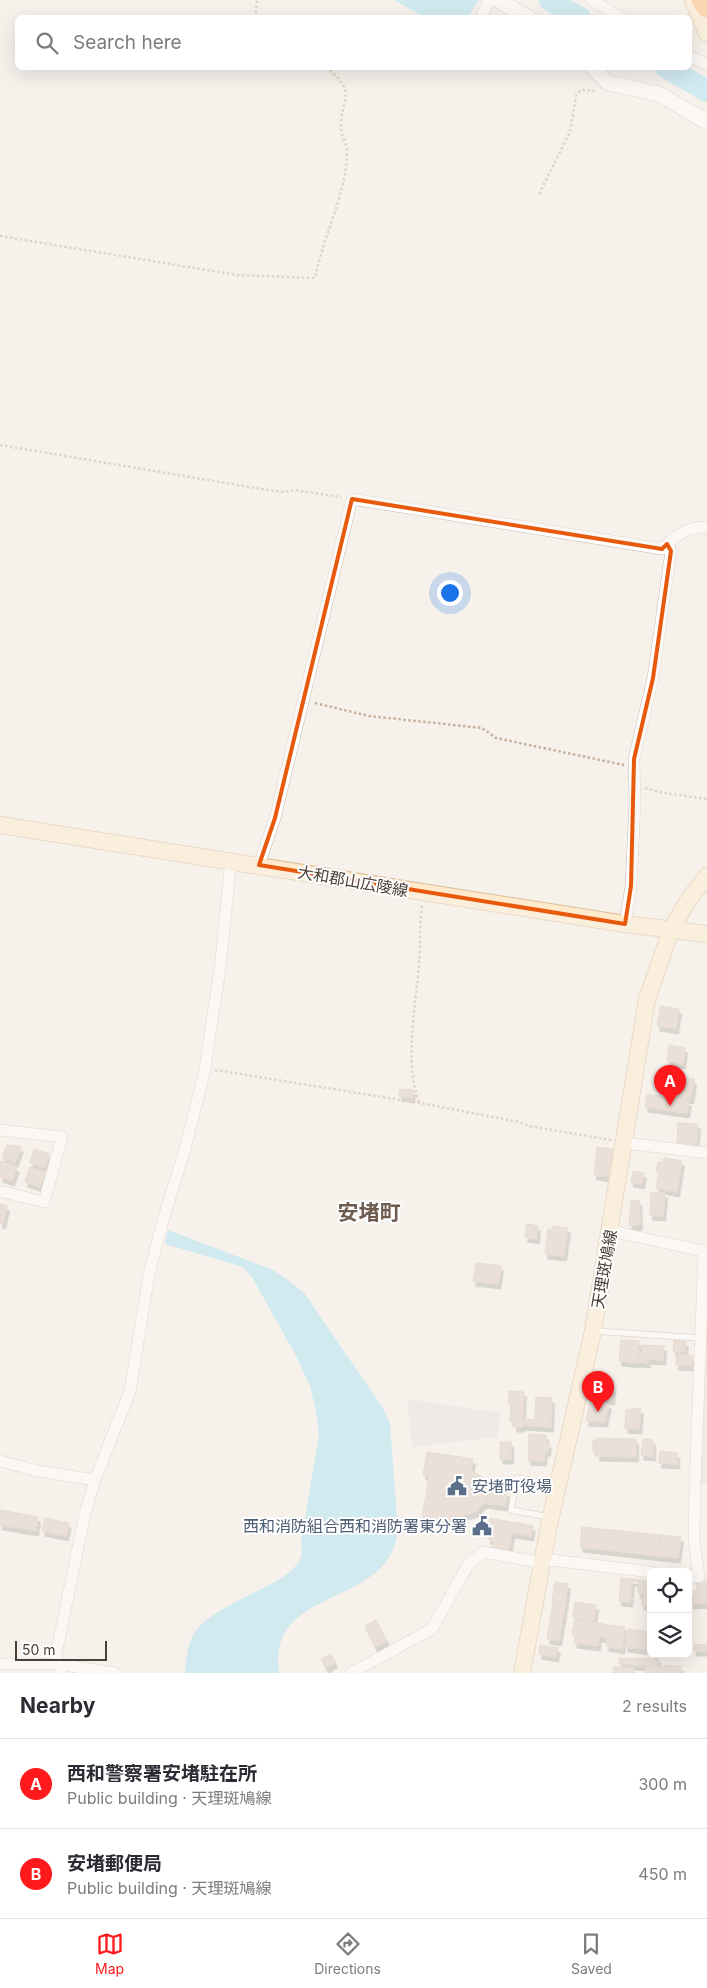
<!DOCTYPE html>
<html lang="en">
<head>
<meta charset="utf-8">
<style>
  body { margin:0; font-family:Inter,"Noto Sans JP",sans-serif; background:#f2f2f3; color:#2b2b33 }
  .controls { position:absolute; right:15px; bottom:15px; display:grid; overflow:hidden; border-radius:8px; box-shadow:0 5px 20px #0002 }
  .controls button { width:45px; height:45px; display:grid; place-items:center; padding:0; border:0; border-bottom:1px solid #e1e1e2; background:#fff; color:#2b2b33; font:25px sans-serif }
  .scale { position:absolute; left:15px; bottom:12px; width:92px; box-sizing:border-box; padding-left:5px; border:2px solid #4b4038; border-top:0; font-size:14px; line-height:18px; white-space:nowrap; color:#4b4038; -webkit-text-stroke:4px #fff; paint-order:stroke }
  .you { position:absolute; left:449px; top:592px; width:18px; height:18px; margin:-12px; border:4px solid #fff; border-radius:50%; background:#1a73e8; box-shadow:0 0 0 8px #1a73e833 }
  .badge { display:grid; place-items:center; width:32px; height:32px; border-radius:50%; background:#ff191d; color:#fff; font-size:16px; font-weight:700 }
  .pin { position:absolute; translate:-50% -41px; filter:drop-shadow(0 1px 2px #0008) }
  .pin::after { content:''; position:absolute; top:26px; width:18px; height:15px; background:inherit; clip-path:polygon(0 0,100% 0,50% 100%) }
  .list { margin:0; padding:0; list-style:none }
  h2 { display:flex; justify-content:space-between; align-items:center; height:65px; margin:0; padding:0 20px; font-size:21px }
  h2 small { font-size:16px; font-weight:400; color:#7c7c81 }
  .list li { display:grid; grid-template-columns:32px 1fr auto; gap:15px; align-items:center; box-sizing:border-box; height:90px; padding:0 20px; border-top:1px solid #e1e1e2 }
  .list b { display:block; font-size:19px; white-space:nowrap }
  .list p { margin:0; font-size:16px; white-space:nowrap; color:#7c7c81 }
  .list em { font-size:16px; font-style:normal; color:#7c7c81 }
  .icon { flex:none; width:28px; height:28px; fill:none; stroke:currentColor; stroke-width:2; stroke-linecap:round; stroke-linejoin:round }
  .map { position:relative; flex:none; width:707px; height:1673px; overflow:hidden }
  .search { position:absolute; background:#fff; box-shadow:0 5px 20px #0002; left:15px; right:15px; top:15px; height:55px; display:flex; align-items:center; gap:12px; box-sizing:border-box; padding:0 18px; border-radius:8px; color:#7c7c81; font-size:19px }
  .sheet { height:245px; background:#fff }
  nav { display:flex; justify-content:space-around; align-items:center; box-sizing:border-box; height:70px; border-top:1px solid #e1e1e2; background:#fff; font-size:14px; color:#7c7c81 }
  nav a { display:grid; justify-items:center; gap:2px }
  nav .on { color:#ff191d }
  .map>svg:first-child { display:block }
  .parking { fill:#e5e2df }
  .water { fill:#a4e2f6 }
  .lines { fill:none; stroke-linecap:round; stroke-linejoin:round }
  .river { stroke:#a4e2f6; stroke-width:22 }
  .building { fill:#dccdc2; stroke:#d4c1b2; filter:url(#shadow) }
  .service-casing { stroke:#c6baaf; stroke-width:7 }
  .minor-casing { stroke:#c6baaf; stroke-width:12 }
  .tertiary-casing { stroke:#c6baaf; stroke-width:16 }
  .secondary-casing { stroke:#dcbf9a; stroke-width:18 }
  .motorway-casing { stroke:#e98732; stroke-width:22 }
  .path { stroke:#c6b09c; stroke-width:2.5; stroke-dasharray:2.5 2.5; stroke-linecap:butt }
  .service { stroke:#fff; stroke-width:5.5 }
  .minor { stroke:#fff; stroke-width:11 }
  .tertiary { stroke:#fff; stroke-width:15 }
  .secondary { stroke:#ffeacc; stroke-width:16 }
  .motorway { stroke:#ffb66d; stroke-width:21 }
  .marked { fill:none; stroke:#e8590c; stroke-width:4; stroke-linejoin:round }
  .labels { text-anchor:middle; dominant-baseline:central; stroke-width:4; stroke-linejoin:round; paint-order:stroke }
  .street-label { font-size:16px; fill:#4b4038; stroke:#fff }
  .service-label { font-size:16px; fill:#4e5e75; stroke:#fff; text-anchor:start }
  .district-label { font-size:21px; font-weight:bold; fill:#6f5c4e; stroke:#fff }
</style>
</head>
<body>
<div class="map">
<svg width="707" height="1673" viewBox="0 0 707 1673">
  <defs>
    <filter id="shadow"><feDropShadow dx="2.5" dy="5" stdDeviation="0" flood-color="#0004"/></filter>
  </defs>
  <rect width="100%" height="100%" fill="#f6f1eb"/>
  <path class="parking" d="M703 1340H707V1484L698 1483Z
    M407 1399 501 1413 497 1437 412 1447Z"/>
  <path class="water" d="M394 0H479L468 17H424Z
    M168 1230 273 1270 288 1280 305 1294 382 1407 390 1423 398 1531C389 1610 266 1584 279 1673H185C186 1661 187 1646 193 1635 212 1602 292 1586 301 1557 303 1553 301 1546 301 1542L319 1436 316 1411 310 1386 295 1354 253 1279 243 1267 165 1244Z"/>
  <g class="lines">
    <path class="river" d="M550 0 580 18
      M667 68 707 91"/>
  </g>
  <path class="building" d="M661 1006 679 1009 676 1029 657 1026Z
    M669 1045 685 1048 683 1064 667 1061Z
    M663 1074 694 1079 691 1099 661 1094Z
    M400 1089 413 1090 412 1098 399 1096Z
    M647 1094 689 1101 687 1113 645 1107Z
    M678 1123 698 1124 696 1147 677 1145Z
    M7 1145 21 1147 15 1163 2 1158Z
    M597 1147 613 1149 610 1177 594 1175Z
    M34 1149 49 1154 45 1168 30 1163Z
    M664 1158 682 1161 677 1192 656 1188 659 1172 656 1171 658 1162H663Z
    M1 1161 17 1167 12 1181 0 1177Z
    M30 1167 45 1172 40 1187 25 1182Z
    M633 1171 644 1173 642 1184 631 1182Z
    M651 1193H665L663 1216 650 1215Z
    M639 1200 640 1225 629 1226 631 1201Z
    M0 1204 7 1206 3 1224 0 1223Z
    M527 1224 538 1226 537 1239 525 1237Z
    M553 1226 568 1228 564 1256 545 1254 548 1229 553 1230Z
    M476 1263 501 1266 498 1284 473 1281Z
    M621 1340 639 1341 637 1363 619 1361Z
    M674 1340 686 1342 685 1352 673 1351Z
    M642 1345 664 1346 663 1360 648 1359V1363L638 1362 639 1352 642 1353Z
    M677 1354 693 1356 692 1366 676 1365Z
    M604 1386 613 1387 612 1400 603 1399Z
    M509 1391 524 1392 522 1427H514V1421H510L511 1404H508Z
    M594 1394 602 1395V1403L609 1404 605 1422 586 1421 591 1398 593 1399Z
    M536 1397 552 1398 551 1427 534 1426Z
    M631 1408 641 1409 639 1429 625 1428 626 1409 631 1410Z
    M523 1419 534 1420V1426L522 1425Z
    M529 1434 546 1435V1443H549L548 1451H545L544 1461 528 1460Z
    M597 1438 636 1439V1457L597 1456V1451H593V1440L597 1441Z
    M643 1439 653 1440V1456L641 1455Z
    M500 1442H511V1459H500Z
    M660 1451 677 1453V1464L659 1463Z
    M427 1452 473 1459 471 1470 482 1477 485 1483 487 1496 485 1502 476 1512 464 1515 462 1526 422 1519 429 1476 423 1475Z
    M487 1489 507 1492 505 1506 484 1503Z
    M0 1510 38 1517 36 1531 0 1525Z
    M483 1517 533 1526 531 1536 512 1533 509 1550 492 1547 493 1540 488 1539 490 1529 482 1527Z
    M45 1518 69 1523 66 1536 42 1531Z
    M582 1527 660 1535 658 1556 580 1547Z
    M660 1535 681 1537 678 1558 658 1556Z
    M621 1578 651 1581V1606L642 1605 643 1594 638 1593 639 1582 632 1581 630 1602 619 1601Z
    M707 1581V1603L691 1604 690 1596H694V1591H697L696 1582Z
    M555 1582 568 1584 565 1605 552 1603Z
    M575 1602 596 1605 594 1621 573 1618Z
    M553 1603 565 1605 559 1641 547 1639Z
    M376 1620 387 1641 375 1647 365 1626Z
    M575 1620 625 1627 622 1649 606 1646 607 1638 599 1637 598 1646 574 1643 576 1635 572 1634Z
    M627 1629 651 1632V1650L625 1647Z
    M707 1644V1651H694V1645Z
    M540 1645 558 1648 556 1657 539 1654Z
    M331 1654 335 1663 326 1668 321 1659Z
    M619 1658 645 1659V1666L619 1664Z
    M646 1658H658V1673H646Z
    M659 1666H681V1673H659Z
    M614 1667 633 1668V1673H613Z"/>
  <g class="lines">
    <defs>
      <path id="service" d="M595 1331 699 1338
        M549 1517 511 1510 517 1478 556 1485"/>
      <path id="minor" d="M592 0 621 18
        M481 18 489 0
        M690 57 707 64
        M259 865 275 818 352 499 662 549C676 535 687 527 707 527
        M625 924 631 886 635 802 634 759 653 678 671 551 667 544
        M0 1130 62 1137 44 1202 0 1191
        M625 1143 707 1153
        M611 1231 707 1252
        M0 1461 38 1471 95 1480
        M543 1559 651 1572
        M688 1576 699 1577 694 1541 695 1486 704 1251
        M0 1664H57L115 1673
        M61 1673 56 1655 85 1513 95 1480 130 1391 149 1274 164 1217 185 1149 204 1074 220 969 231 860
        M351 1673 432 1629 468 1565 483 1552 543 1563"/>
      <path id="tertiary" d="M498 0 529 18
        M593 68 608 83 659 94 707 122"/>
      <path id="secondary" d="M693 0 707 34
        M0 825 625 924 707 934
        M522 1673 549 1525 593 1331 647 999 671 930 689 899 707 876"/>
      <path id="motorway" d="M702 0 707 7"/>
    </defs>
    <use href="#service" class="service-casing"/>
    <use href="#minor" class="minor-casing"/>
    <use href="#tertiary" class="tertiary-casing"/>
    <use href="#secondary" class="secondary-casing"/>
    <use href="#motorway" class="motorway-casing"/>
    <path class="path" d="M255 18 257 0
      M539 194 570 132 576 96 581 90 597 91
      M0 236 237 275 315 278C323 237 345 197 347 155 348 146 342 138 341 129 340 98 359 94 327 68
      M0 445 267 490 284 492 294 490 341 497
      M315 703 369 716 482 728 496 738 624 765
      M645 788 659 792 707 799
      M215 1070 420 1103 519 1122 530 1126 611 1140
      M419 1102C404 1063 416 1005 419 964 421 945 419 925 422 906"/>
    <use href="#service" class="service"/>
    <use href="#minor" class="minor"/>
    <use href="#tertiary" class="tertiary"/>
    <use href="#secondary" class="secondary"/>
    <use href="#motorway" class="motorway"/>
  </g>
  <path d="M0 0H707V1673H0ZM352 499 662 549 667 544 671 551 653 678 634 759 631 886 625 924 259 865 275 818Z" fill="#f6f1eb" fill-opacity=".55" fill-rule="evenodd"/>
  <path class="marked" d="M352 499 662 549 667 544 671 551 653 678 634 759 631 886 625 924 259 865 275 818Z"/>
  <defs>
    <symbol id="civic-bare" viewBox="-9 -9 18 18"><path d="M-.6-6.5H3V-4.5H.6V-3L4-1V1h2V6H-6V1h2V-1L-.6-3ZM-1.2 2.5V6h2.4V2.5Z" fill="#5c6f8a" stroke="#fff" stroke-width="2.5" paint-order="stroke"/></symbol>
  </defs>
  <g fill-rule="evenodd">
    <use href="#civic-bare" x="443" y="1472" width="28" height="28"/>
    <use href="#civic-bare" x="468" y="1512" width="28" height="28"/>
  </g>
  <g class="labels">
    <g class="street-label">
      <text transform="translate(353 881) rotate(10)">大和郡山広陵線</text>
      <text transform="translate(604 1269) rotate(-80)">天理斑鳩線</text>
    </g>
    <g class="service-label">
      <text x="472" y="1486">安堵町役場</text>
      <text x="467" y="1526" text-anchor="end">西和消防組合西和消防署東分署</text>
    </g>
    <g class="district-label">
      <text x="369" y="1212">安堵町</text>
    </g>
  </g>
</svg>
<div class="controls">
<button><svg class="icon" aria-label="locate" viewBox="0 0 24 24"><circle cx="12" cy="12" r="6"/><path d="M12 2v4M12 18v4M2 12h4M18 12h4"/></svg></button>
<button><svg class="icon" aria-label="layers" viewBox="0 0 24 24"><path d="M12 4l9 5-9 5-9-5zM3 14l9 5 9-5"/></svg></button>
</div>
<div class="scale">50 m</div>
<div class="you"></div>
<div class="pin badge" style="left:670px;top:1106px">A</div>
<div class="pin badge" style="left:598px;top:1412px">B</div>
<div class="search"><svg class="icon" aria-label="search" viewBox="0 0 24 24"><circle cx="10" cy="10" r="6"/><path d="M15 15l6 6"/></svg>Search here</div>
</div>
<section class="sheet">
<h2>Nearby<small>2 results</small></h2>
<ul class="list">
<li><span class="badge">A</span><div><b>西和警察署安堵駐在所</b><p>Public building · 天理斑鳩線</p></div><em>300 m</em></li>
<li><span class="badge">B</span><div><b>安堵郵便局</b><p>Public building · 天理斑鳩線</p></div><em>450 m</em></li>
</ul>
</section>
<nav>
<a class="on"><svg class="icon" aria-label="map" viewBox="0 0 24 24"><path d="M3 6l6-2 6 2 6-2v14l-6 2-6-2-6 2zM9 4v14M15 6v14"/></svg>Map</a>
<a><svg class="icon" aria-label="directions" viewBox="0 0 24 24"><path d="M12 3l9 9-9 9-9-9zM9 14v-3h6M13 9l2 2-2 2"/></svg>Directions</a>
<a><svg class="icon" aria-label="saved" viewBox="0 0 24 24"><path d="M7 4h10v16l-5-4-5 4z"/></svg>Saved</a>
</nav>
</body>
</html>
